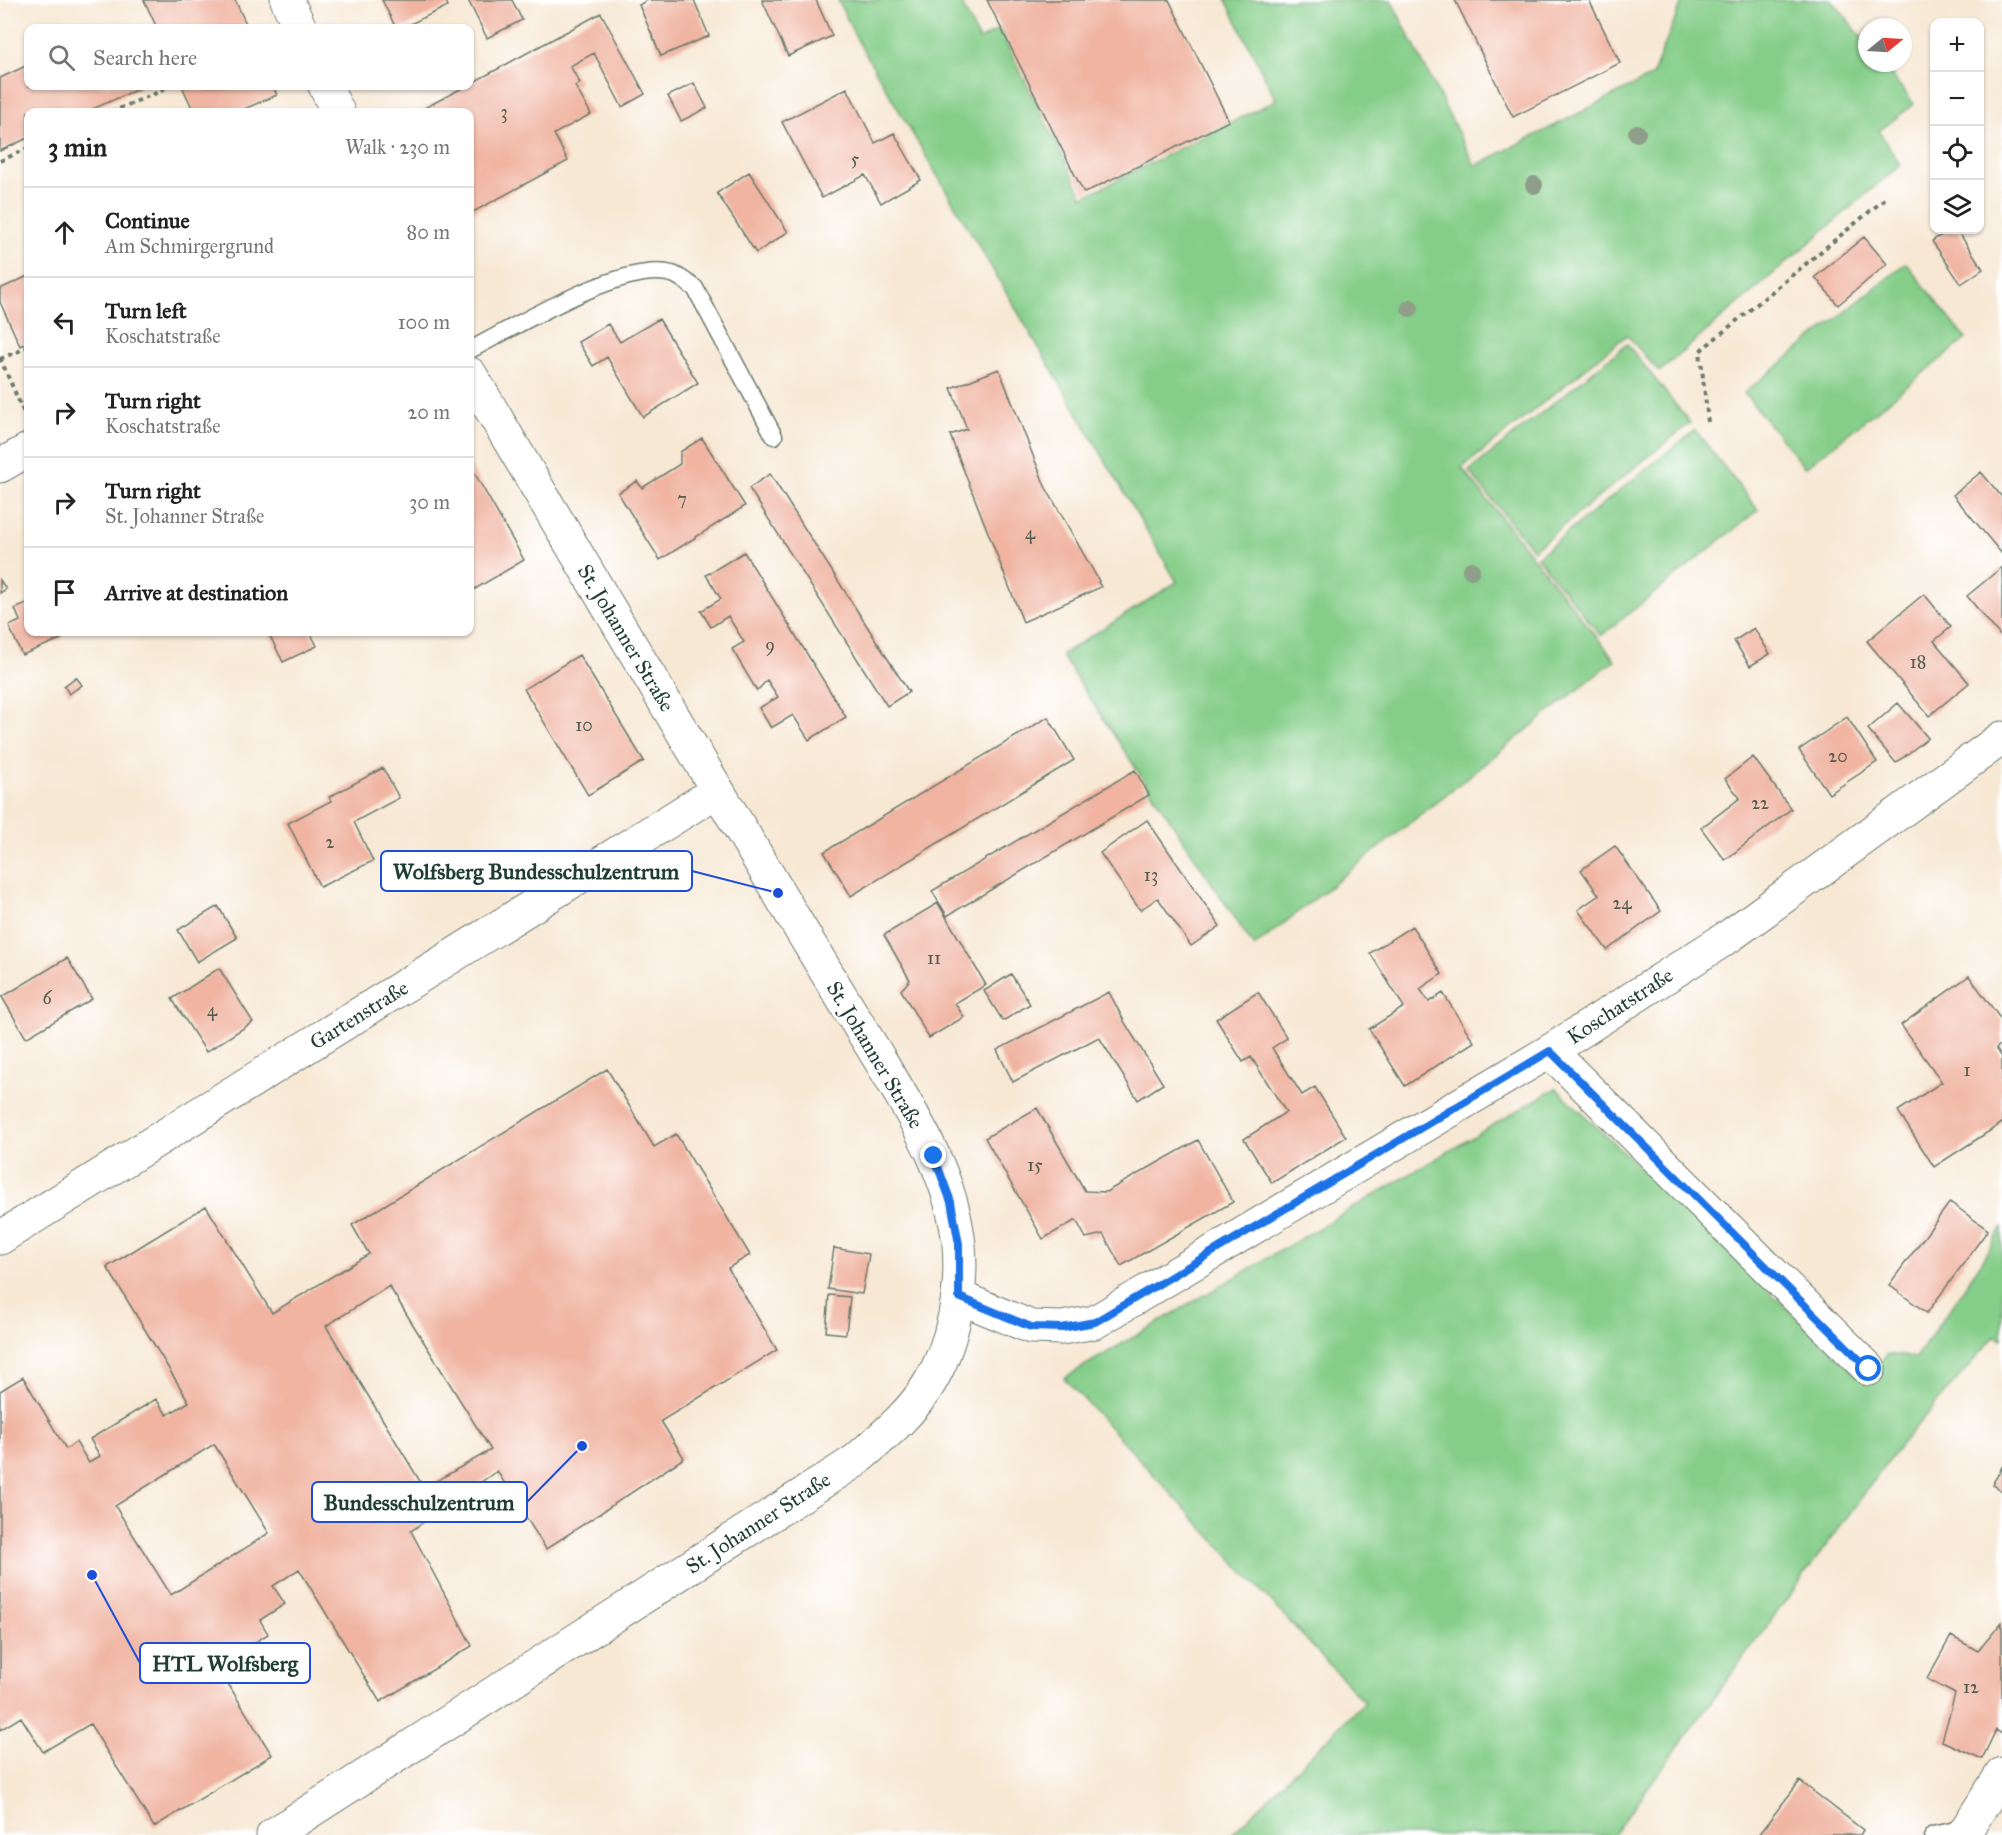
<!DOCTYPE html>
<html lang="en">
<head>
<meta charset="utf-8">
<style>
  body { margin:0; font-family:"IM FELL Great Primer",serif; background:#f2f2f2; color:#222 }
  .controls { position:absolute; right:18px; top:18px; display:grid; overflow:hidden; border-radius:12px; box-shadow:0 2px 4px #0004 }
  .controls button { width:54px; height:54px; display:grid; place-items:center; padding:0; border:0; border-bottom:2px solid #e0e0e0; background:#fff; color:#222; font:30px sans-serif }
  .compass { position:absolute; left:1858px; top:18px; width:54px; height:54px; border-radius:50%; background:#fff; box-shadow:0 2px 4px #0004; rotate:72deg }
  .stop { position:absolute; width:18px; height:18px; margin:-14px; border:4px solid #1a73e8; border-radius:50%; background:#fff }
  .stop.end { background:#1a73e8; border-color:#fff; box-shadow:0 2px 6px #0008 }
  .list { margin:0; padding:0; list-style:none }
  h2 { display:flex; justify-content:space-between; align-items:center; height:78px; margin:0; padding:0 24px; font-size:26px }
  h2 small { font-size:20px; font-weight:400; color:#767676 }
  .list li { display:grid; grid-template-columns:39px 1fr auto; gap:18px; align-items:center; box-sizing:border-box; height:90px; padding:0 24px; border-top:2px solid #e0e0e0 }
  .list b { display:block; font-size:22px; white-space:nowrap }
  .list p { margin:0; font-size:20px; white-space:nowrap; color:#767676 }
  .list em { font-size:20px; font-style:normal; color:#767676 }
  .icon { flex:none; width:33px; height:33px; fill:none; stroke:currentColor; stroke-width:2; stroke-linecap:round; stroke-linejoin:round }
  .map { position:relative; flex:none; width:2002px; height:1835px; overflow:hidden }
  .search { position:absolute; background:#fff; box-shadow:0 2px 4px #0004; left:24px; top:24px; width:450px; height:66px; display:flex; align-items:center; gap:15px; box-sizing:border-box; padding:0 21px; border-radius:12px; color:#767676; font-size:22px }
  .panel { position:absolute; background:#fff; box-shadow:0 2px 4px #0004; left:24px; top:108px; width:450px; height:528px; border-radius:12px }
  .map>svg:first-child { display:block }
  .green { fill:#85ce89; stroke:#52865e; stroke-width:1.5 }
  .building { fill:#f0b4a0; fill-rule:evenodd }
  .lines { fill:none; stroke-linecap:round; stroke-linejoin:round }
  .service-casing { stroke:#6b796c; stroke-width:19 }
  .minor-casing { stroke:#6b796c; stroke-width:35 }
  .tertiary-casing { stroke:#6b796c; stroke-width:35 }
  .path { stroke:#6b796c; stroke-width:4; stroke-dasharray:4.5 4.5; stroke-linecap:butt }
  .service { stroke:#fff; stroke-width:16 }
  .minor { stroke:#fff; stroke-width:33 }
  .tertiary { stroke:#fff; stroke-width:33 }
  .tree { fill:#8e9e88 }
  .route { stroke:#1a73e8; stroke-width:8 }
  .labels { text-anchor:middle; dominant-baseline:central; stroke-width:6; stroke-linejoin:round; paint-order:stroke }
  .number-label { font-size:18px; fill:#535b4f }
  .street-label { font-size:21px; fill:#1f3d34; stroke:#fff }
  .leader { fill:none; stroke:#1d4ed8; stroke-width:2 }
  .callout-dot { fill:#1d4ed8; stroke:#fff; stroke-width:2 }
  .callout { fill:#fff; stroke:#1d4ed8; stroke-width:2 }
  .callout-label { font-size:22px; text-anchor:middle; font-weight:bold; fill:#1f3d34 }
</style>
</head>
<body>
<div class="map">
<svg width="2002" height="1835" viewBox="0 0 2002 1835">
  <rect width="100%" height="100%" fill="#fff"/>
  <filter id="ink" filterUnits="userSpaceOnUse"><feTurbulence type="fractalNoise" baseFrequency=".0167" numOctaves="2"/><feDisplacementMap in="SourceGraphic" scale="12" xChannelSelector="R" yChannelSelector="G"/><feConvolveMatrix kernelMatrix="1 2 1 2 8 2 1 2 1" color-interpolation-filters="sRGB"/></filter>
  <filter id="wash" filterUnits="userSpaceOnUse"><feTurbulence type="fractalNoise" baseFrequency=".008" numOctaves="4" result="noise"/><feDisplacementMap in="SourceGraphic" scale="24" xChannelSelector="R" yChannelSelector="G"/><feGaussianBlur stdDeviation="1.35" result="paint"/><feColorMatrix in="noise" values="0 0 0 0 0 0 0 0 0 0 0 0 0 0 0 0 0 1.4 0 .05"/><feComposite in="paint" operator="in"/></filter>
  <g filter="url(#wash)">
    <rect width="100%" height="100%" fill="#f7e8d4"/>
    <path class="green" d="M838 0H960L979 40 999 29 1083 197 1276 100 1226 0H1391L1475 166 1652 76 1683 0H1832L1867 44V63H1882L1914 104 1879 131 1900 165 1659 372 1627 335 1462 468 1615 660 1254 947 1061 655 1177 582 855 36Z
      M1906 263 1966 339 1805 468 1744 393Z
      M1627 344 1690 423 1533 550 1469 471Z
      M1695 430 1758 510 1601 636 1537 557Z
      M1556 1088 1862 1380 1888 1354 1916 1358 1985 1257 2002 1227V1339L1995 1336 1900 1445 1613 1835H1231L1364 1702 1064 1378Z"/>
    <g id="blocks">
      <path class="building" d="M144 0H235L248 28H157Z
        M382 0H445L448 6 402 28H396Z
        M468 0H512L522 20 487 38Z
        M647 0H694L709 36 661 56 639 5Z
        M762 0H816L832 36 788 56Z
        M987 0H1169L1229 121 1084 193Z
        M1455 0H1589L1620 63 1513 117Z
        M601 13 645 94 622 107 594 53 570 66 580 83 575 86 591 114 554 134 568 161 473 212 470 206V112H420L419 111 466 86H470V84Z
        M28 65V86H145L86 112H28V138L0 151V78Z
        M694 83 707 108 681 121 668 96Z
        M182 86H273L277 95 237 112H194Z
        M847 88 875 143 894 133 921 180 881 203 865 175 822 198 782 122Z
        M749 172 788 232 756 253 717 193Z
        M1949 230H1957L1983 269 1961 284 1932 241Z
        M1864 237 1887 264 1838 305 1815 277Z
        M28 276V342L20 346 0 302V289Z
        M659 319 698 383 643 417 607 357 593 366 578 342 608 324 620 342Z
        M999 369 1045 486 1099 581 1098 582 1101 587 1023 622 950 435 967 429 951 388Z
        M702 438 745 506 660 560 618 493 637 481 642 488 680 464V452Z
        M470 465 524 560 470 592Z
        M1981 472 2002 497V554L1953 495Z
        M770 474 909 692 887 706 749 488Z
        M744 552 846 717 809 740 793 715 771 728 759 708 778 697 767 680 757 691 732 649 744 642 728 616 711 627 701 611 721 599 706 575Z
        M2002 567V638L1967 596Z
        M0 580 6 589 0 593Z
        M1924 594 1951 627 1934 641 1969 683 1929 716 1867 641Z
        M28 603V632H61L63 638 22 655 9 626 20 621 15 609Z
        M1754 628 1770 654 1750 666 1734 641Z
        M268 632H310L317 646 283 662Z
        M579 655 644 761 588 795 524 689Z
        M76 677 82 685 69 694 64 686Z
        M1898 703 1928 738 1896 763 1868 729Z
        M1048 717 1074 760 851 896 824 852Z
        M1847 717 1877 762 1829 794 1799 750Z
        M1753 757 1791 809 1725 860 1701 828 1740 798 1725 779Z
        M383 768 399 798 354 822 373 861 320 887 288 823 331 801 329 797Z
        M1135 770 1149 795 947 916 932 891Z
        M1147 820 1220 926 1191 946 1158 898 1140 910 1100 853Z
        M1615 846 1661 911 1607 950 1578 910 1599 895 1581 870Z
        M938 903 986 985 955 1003 964 1017 929 1038 901 990 910 980 884 935Z
        M218 906 237 938 197 962 178 930Z
        M1412 926 1442 974 1420 989 1429 1002 1443 993 1474 1042 1405 1086 1369 1029 1404 1007 1370 953Z
        M67 958 92 999 26 1038 2 997Z
        M219 968 253 1022 206 1052 172 999Z
        M1011 974 1030 1004 1003 1021 984 991Z
        M1969 976 2002 1021V1044L1996 1048 2002 1057V1123L1934 1167 1898 1111 1942 1082 1901 1025Z
        M1109 992 1125 1023 1163 1084 1138 1100 1099 1037 1013 1082 997 1050Z
        M1258 992 1287 1038 1272 1048 1302 1095 1315 1087 1346 1137 1272 1183 1244 1139 1286 1112 1251 1057 1243 1062 1216 1019Z
        M607 1069 654 1147 676 1134 750 1255 728 1268 777 1350 661 1421 684 1458 546 1549 497 1471 411 1531 472 1646 380 1702 299 1569 273 1586 285 1604 260 1620 268 1634 217 1666 272 1755 154 1827 90 1724 43 1752 21 1717 0 1730V1391L23 1377 66 1449 76 1442 89 1463 100 1456 90 1439 156 1399 167 1415 189 1402 107 1267 206 1206 272 1313 369 1254 352 1225ZM389 1286 491 1450 424 1488 326 1326ZM214 1444 269 1533 171 1595 115 1506Z
        M1037 1108 1085 1191 1106 1192 1198 1140 1233 1202 1121 1266 1103 1234 1086 1238 1076 1220 1043 1239 985 1138Z
        M1950 1202 1988 1230 1927 1313 1889 1285Z
        M834 1248 869 1254 862 1294 828 1289Z
        M829 1295 850 1297 846 1334 826 1332Z
        M2002 1467V1491L1992 1485Z
        M2002 1622V1734L1996 1730 1982 1759 1942 1741 1955 1694 1927 1679 1951 1636 1978 1651Z
        M1800 1781 1863 1830 1860 1835H1758Z"/>
    </g>
  </g>
  <g filter="url(#ink)">
    <use href="#blocks" fill-opacity="0" stroke="#6b796c" stroke-width="1.5"/>
    <g class="lines">
      <defs>
        <path id="service" d="M470 350C515 327 624 260 672 274 680 276 688 284 695 288L774 436
          M1933 1835 1968 1827"/>
        <path id="minor" d="M0 466 28 450
          M1550 1051 1869 1369
          M0 1238 717 791
          M959 1297 1031 1327 1062 1328 1095 1322 1550 1051 1731 935 2002 738
          M1963 1835 2002 1774"/>
        <path id="tertiary" d="M287 0 300 28
          M325 86 338 112
          M273 1835 855 1461C881 1438 910 1415 929 1384 953 1345 963 1290 959 1245 952 1173 910 1110 874 1050 846 1005 819 960 792 915 684 735 577 555 470 374"/>
      </defs>
      <use href="#service" class="service-casing"/>
      <use href="#minor" class="minor-casing"/>
      <use href="#tertiary" class="tertiary-casing"/>
      <path class="path" d="M111 112 168 88
        M0 161 28 148
        M0 358 25 415
        M0 359 28 347
        M1708 422 1700 351 1886 198"/>
      <use href="#service" class="service"/>
      <use href="#minor" class="minor"/>
      <use href="#tertiary" class="tertiary"/>
    </g>
    <g class="tree">
      <circle cx="1637" cy="133" r="9"/>
      <circle cx="1534" cy="185" r="9"/>
      <circle cx="1410" cy="308" r="9"/>
      <circle cx="1471" cy="570" r="9"/>
    </g>
  </g>
  <g class="lines" filter="url(#ink)">
    <path class="route" d="M934 1156 951 1202 959 1244V1297L1031 1327 1062 1328 1095 1322 1550 1051 1869 1369"/>
  </g>
  <g class="labels">
    <g class="number-label">
      <text x="504" y="112">3</text>
      <text x="855" y="159">5</text>
      <text x="682" y="499">7</text>
      <text x="1030" y="533">4</text>
      <text x="770" y="645">9</text>
      <text x="1918" y="662">18</text>
      <text x="584" y="725">10</text>
      <text x="1838" y="756">20</text>
      <text x="1760" y="803">22</text>
      <text x="330" y="842">2</text>
      <text x="1151" y="875">13</text>
      <text x="1622" y="903">24</text>
      <text x="934" y="958">11</text>
      <text x="47" y="998">6</text>
      <text x="212" y="1010">4</text>
      <text x="1967" y="1070">1</text>
      <text x="1035" y="1165">15</text>
      <text x="1971" y="1687">12</text>
    </g>
    <g class="street-label">
      <text transform="translate(626 638) rotate(59)">St. Johanner Straße</text>
      <text transform="translate(1620 1006) rotate(-33)">Koschatstraße</text>
      <text transform="translate(359 1015) rotate(-32)">Gartenstraße</text>
      <text transform="translate(875 1055) rotate(59)">St. Johanner Straße</text>
      <text transform="translate(758 1523) rotate(-33)">St. Johanner Straße</text>
    </g>
  </g>
  <path class="leader" d="M778 893L692 871M582 1446L527 1502M92 1575L140 1663"/>
  <g class="callout-dot">
    <circle cx="778" cy="893" r="6"/>
    <circle cx="582" cy="1446" r="6"/>
    <circle cx="92" cy="1575" r="6"/>
  </g>
  <g class="callout">
    <rect x="381" y="851" width="311" height="40" rx="6"/>
    <rect x="312" y="1482" width="215" height="40" rx="6"/>
    <rect x="140" y="1643" width="170" height="40" rx="6"/>
  </g>
  <g class="callout-label">
    <text x="536" y="879">Wolfsberg Bundesschulzentrum</text>
    <text x="419" y="1510">Bundesschulzentrum</text>
    <text x="225" y="1671">HTL Wolfsberg</text>
  </g>
</svg>
<div class="controls">
<button>+</button>
<button>−</button>
<button><svg class="icon" aria-label="locate" viewBox="0 0 24 24"><circle cx="12" cy="12" r="6"/><path d="M12 2v4M12 18v4M2 12h4M18 12h4"/></svg></button>
<button><svg class="icon" aria-label="layers" viewBox="0 0 24 24"><path d="M12 4l9 5-9 5-9-5zM3 14l9 5 9-5"/></svg></button>
</div>
<svg class="compass" viewBox="-18 -18 36 36"><path d="M0-13l5 13h-10z" fill="#e53935"/><path d="M0 13l5-13h-10z" fill="#767676"/></svg>
<div class="stop" style="left:1869px;top:1369px"></div>
<div class="stop end" style="left:934px;top:1156px"></div>
<div class="search"><svg class="icon" aria-label="search" viewBox="0 0 24 24"><circle cx="10" cy="10" r="6"/><path d="M15 15l6 6"/></svg>Search here</div>
<section class="panel">
<h2>3 min<small>Walk · 230 m</small></h2>
<ul class="list">
<li><svg class="icon" aria-label="ahead" viewBox="0 0 24 24"><path d="M12 20V5M6 11l6-6 6 6"/></svg><div><b>Continue</b><p>Am Schmirgergrund</p></div><em>80 m</em></li>
<li><svg class="icon" aria-label="left" viewBox="0 0 24 24"><path d="M17 20v-9H6M10 6l-5 5 5 5"/></svg><div><b>Turn left</b><p>Koschatstraße</p></div><em>100 m</em></li>
<li><svg class="icon" aria-label="right" viewBox="0 0 24 24"><path d="M7 20v-9h11M14 6l5 5-5 5"/></svg><div><b>Turn right</b><p>Koschatstraße</p></div><em>20 m</em></li>
<li><svg class="icon" aria-label="right" viewBox="0 0 24 24"><path d="M7 20v-9h11M14 6l5 5-5 5"/></svg><div><b>Turn right</b><p>St. Johanner Straße</p></div><em>30 m</em></li>
<li><svg class="icon" aria-label="arrive" viewBox="0 0 24 24"><path d="M6 21V4h12l-3 4 3 4H6"/></svg><div><b>Arrive at destination</b></div></li>
</ul>
</section>
</div>
</body>
</html>
